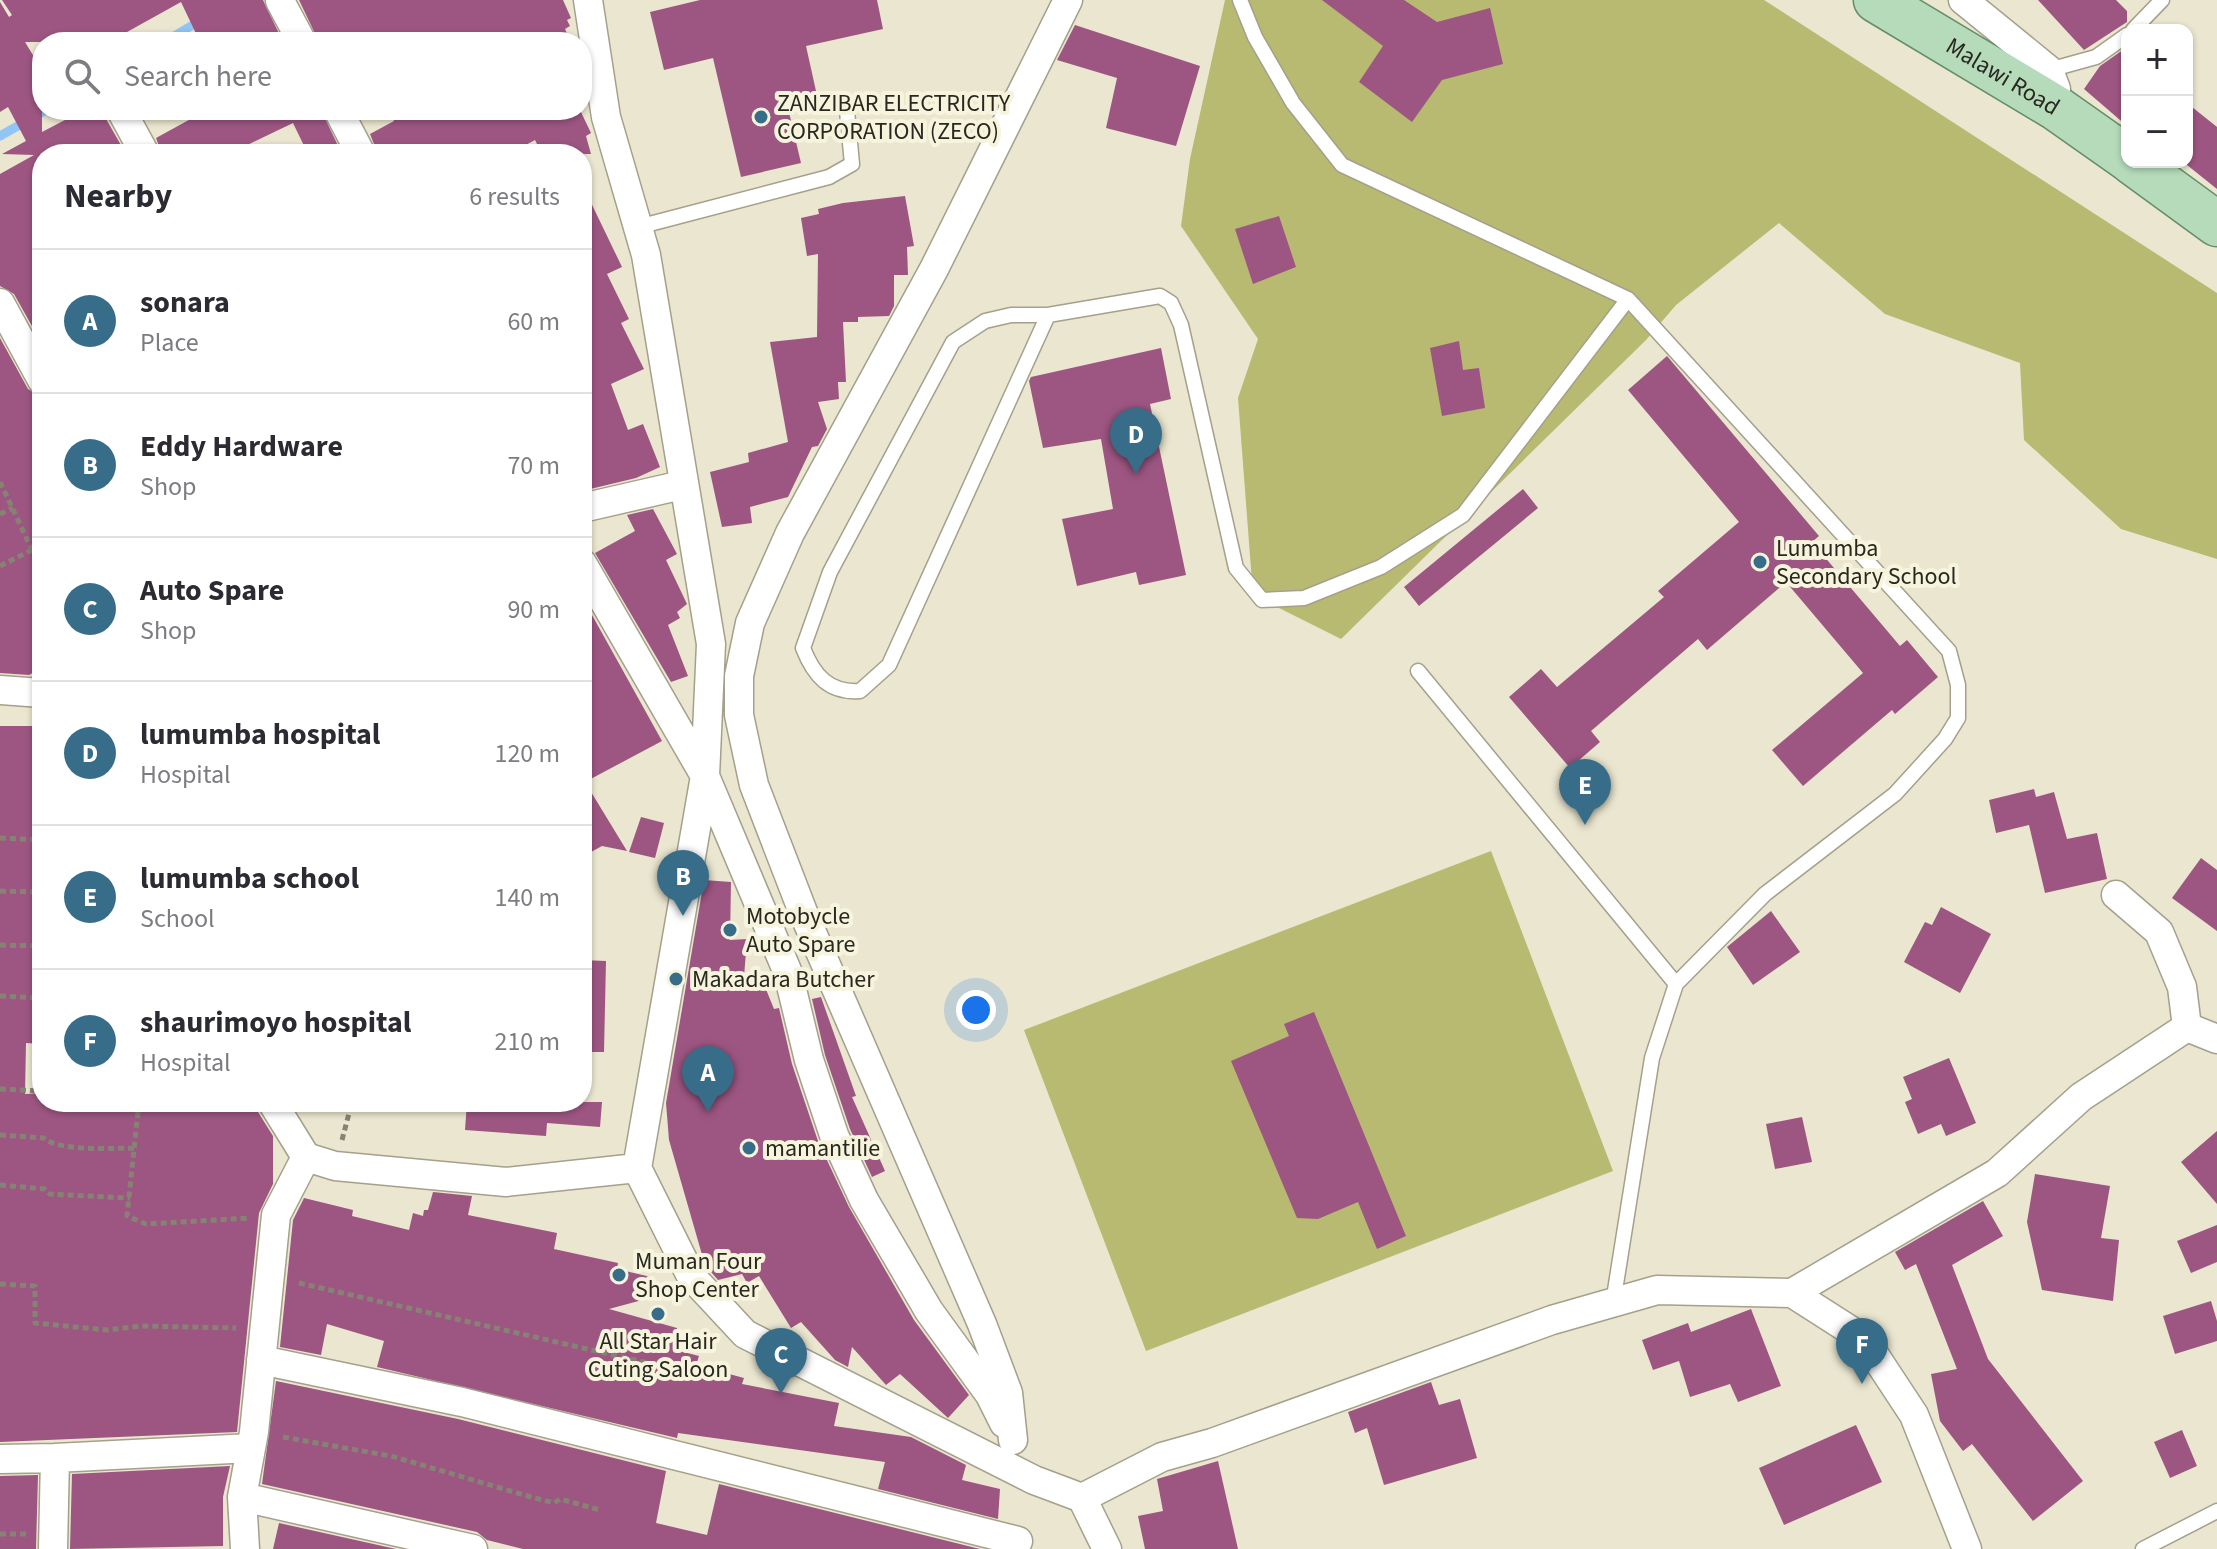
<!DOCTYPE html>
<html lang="en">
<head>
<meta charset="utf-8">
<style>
  body { margin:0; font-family:"Source Sans 3",sans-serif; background:#f2f2f3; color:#2b2b33 }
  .controls { position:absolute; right:24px; top:24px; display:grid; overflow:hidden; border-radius:16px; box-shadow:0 2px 6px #0004 }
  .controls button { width:72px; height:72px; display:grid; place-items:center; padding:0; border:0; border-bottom:2px solid #e1e1e2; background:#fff; color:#2b2b33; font:40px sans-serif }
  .you { position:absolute; left:976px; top:1010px; width:28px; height:28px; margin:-20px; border:6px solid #fff; border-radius:50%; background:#1a73e8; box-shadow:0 0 0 12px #1a73e833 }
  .badge { display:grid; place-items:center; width:52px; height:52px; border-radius:50%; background:#376d88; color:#fff; font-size:26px; font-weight:700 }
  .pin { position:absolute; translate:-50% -66px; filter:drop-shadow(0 2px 4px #0008) }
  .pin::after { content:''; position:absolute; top:42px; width:28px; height:24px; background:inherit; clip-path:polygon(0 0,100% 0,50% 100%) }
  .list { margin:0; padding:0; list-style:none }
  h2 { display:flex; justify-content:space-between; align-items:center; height:104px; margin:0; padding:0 32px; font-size:34px }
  h2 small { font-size:26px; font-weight:400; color:#7c7c81 }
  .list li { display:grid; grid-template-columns:52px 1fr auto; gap:24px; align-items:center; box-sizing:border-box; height:144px; padding:0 32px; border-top:2px solid #e1e1e2 }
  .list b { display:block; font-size:30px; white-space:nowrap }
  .list p { margin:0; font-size:26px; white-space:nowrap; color:#7c7c81 }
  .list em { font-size:26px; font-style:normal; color:#7c7c81 }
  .icon { flex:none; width:44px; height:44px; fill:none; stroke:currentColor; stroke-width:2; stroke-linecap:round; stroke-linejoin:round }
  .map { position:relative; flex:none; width:2217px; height:1549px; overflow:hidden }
  .search { position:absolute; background:#fff; box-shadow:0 2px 6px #0004; left:32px; top:32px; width:560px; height:88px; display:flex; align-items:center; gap:20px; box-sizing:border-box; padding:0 28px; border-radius:32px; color:#7c7c81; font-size:30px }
  .panel { position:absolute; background:#fff; box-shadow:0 2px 6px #0004; left:32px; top:144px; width:560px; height:968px; border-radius:32px }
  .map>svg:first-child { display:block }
  .green { fill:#b7ba70 }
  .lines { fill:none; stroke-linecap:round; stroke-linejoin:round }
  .stream { stroke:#90c6f5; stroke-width:9 }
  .building { fill:#9d5682 }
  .lane-casing { stroke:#a4a08b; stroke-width:17 }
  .street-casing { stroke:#a4a08b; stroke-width:31 }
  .primary-casing { stroke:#648d67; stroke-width:47 }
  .path { stroke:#868374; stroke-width:5; stroke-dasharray:6 4; stroke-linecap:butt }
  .lane { stroke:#fff; stroke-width:14 }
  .street { stroke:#fff; stroke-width:28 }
  .primary { stroke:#b5dbbb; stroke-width:44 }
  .poi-dot { fill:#376d88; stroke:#f7f4dd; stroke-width:3 }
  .labels { text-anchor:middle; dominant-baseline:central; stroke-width:8; stroke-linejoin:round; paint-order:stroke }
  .street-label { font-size:24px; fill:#292820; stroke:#f7f4dd }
  .poi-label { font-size:24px; fill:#292820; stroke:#f7f4dd; text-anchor:start }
</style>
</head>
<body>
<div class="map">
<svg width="2217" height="1549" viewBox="0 0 2217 1549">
  <rect width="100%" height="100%" fill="#eae6d0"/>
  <path class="green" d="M1225 0H1764L2217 293V559L2121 529 2024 440 2020 363 1885 314 1779 223 1676 305 1646 340 1341 639 1253 595 1238 398 1258 339 1181 226 1190 159Z
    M1491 851 1613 1171 1146 1351 1024 1030Z"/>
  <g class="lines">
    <path class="stream" d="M164 42 201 20
      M0 136 46 110"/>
  </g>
  <path class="building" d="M2 0H263L283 42H200L181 2 109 42H25L42 70V132L84 110H101L126 154H42V344L14 294 0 286V174L34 155 2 154 26 141 8 107 0 112V2L9 17 12 15Z
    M299 0H563L571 18 567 20 570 26 565 29 571 42H319Z
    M700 0H877L883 29 806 46 818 100 788 108 801 163 741 177 713 58 664 70 650 12Z
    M1322 0H1404L1437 22 1490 8 1503 64 1442 80 1412 122 1359 82 1383 46Z
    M2038 0H2116L2127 11V22L2084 50Z
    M1075 25 1200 66 1176 146 1106 128 1117 78 1057 60Z
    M2127 47V126L2084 89 2100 66Z
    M2187 103 2217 127V189L2187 165Z
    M207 110H321L342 154H308L293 123 243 147 247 154H162L156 138Z
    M389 110H580L591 133 586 136 591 154H542L535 140 509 154H378L370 134 394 121Z
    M582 184 622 267 607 274 629 319 621 323 644 369 611 384 628 430 643 424 660 467 636 478 582 491Z
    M905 196 914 246 907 247 908 275H894V306L889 316 858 317V322H843L846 382H838L839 399 818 402 827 429 818 446 812 447 788 497 750 507 752 523 722 527 710 472 749 462 748 453 788 442 770 342 817 337 818 254 807 256 801 218 819 214 818 209 843 203Z
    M1279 216 1296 267 1253 284 1235 229Z
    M0 338 28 389 42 397V668L29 675 0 673Z
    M1459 341 1463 370 1479 368 1485 408 1442 416 1430 348Z
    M1161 348 1171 399 1150 404 1186 575 1139 585 1136 572 1077 586 1062 519 1113 509 1101 439 1043 448 1029 381 1031 377Z
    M1667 356 1819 536 1812 542 1900 646 1907 640 1938 677 1895 714 1892 710 1803 786 1772 750 1863 673 1786 582 1707 650 1698 639 1591 731 1600 742 1570 768 1509 697 1541 669 1557 687 1664 597 1658 591 1739 522 1628 390Z
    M1523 489 1538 508 1419 606 1404 587Z
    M653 509 677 554 666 560 687 604 677 612 680 618 668 625 688 676 671 682 595 553 635 531 627 515Z
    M582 597 662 741 585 782 627 851 602 846 582 857Z
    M0 726H42V1044L26 1043 25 1094 42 1093V1102L155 1106V1102H205L206 1112H258L273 1136V1184L259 1213 237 1432 0 1442Z
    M2034 789 2036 797 2054 792 2067 839 2097 833 2107 879 2045 893 2029 825 1996 833 1989 800Z
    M641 817 664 823 655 858 629 852Z
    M2201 858 2217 870V931L2172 898Z
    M704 880 731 882 730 940 747 939 744 977 759 972 774 1009 779 1008 792 1064 818 1141 849 1207 914 1320 969 1395 948 1418 900 1374 886 1385 852 1347 848 1367 835 1360 801 1322 791 1328 759 1276 747 1283 742 1274 718 1280 705 1265 669 1140 666 1103Z
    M1941 907 1991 934 1960 993 1904 962 1925 922 1932 925Z
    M1771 911 1800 952 1753 985 1727 947Z
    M582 960 606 961 604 1052H582Z
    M821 997 856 1096 852 1097 885 1171 872 1177 850 1129 825 1055 812 999Z
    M1314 1012 1406 1236 1377 1249 1358 1202 1318 1219 1297 1218 1231 1061 1289 1036 1284 1024Z
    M1949 1058 1976 1123 1946 1136 1941 1124 1918 1134 1905 1102 1912 1099 1903 1077Z
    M467 1102H602L600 1127 547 1123 546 1136 465 1130Z
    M1802 1117 1812 1162 1775 1169 1766 1124Z
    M2217 1131V1204L2181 1162Z
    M2035 1174 2110 1186 2101 1238 2119 1240 2113 1301 2042 1290 2027 1222Z
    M433 1192 472 1196 468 1215 557 1233 554 1249 618 1263 617 1269 651 1277 646 1299 609 1309 677 1328 676 1350 699 1356 696 1365 744 1378 742 1384 839 1403 834 1426 911 1437 966 1465 962 1480 1000 1489 998 1519 878 1489 885 1462 678 1433 677 1438 377 1367 384 1341 327 1324 321 1355 280 1347 293 1220 304 1198 353 1210 352 1216 409 1230 413 1213 423 1216 424 1210H428Z
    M1983 1201 2003 1236 1952 1265 1988 1359 2083 1481 2033 1521 1972 1444 1963 1451 1940 1421 1931 1374 1957 1369 1916 1264 1905 1270 1895 1252Z
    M2217 1225V1262L2191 1273 2177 1241Z
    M2211 1301 2217 1321V1341L2175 1354 2163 1316Z
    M1751 1309 1781 1386 1738 1402 1730 1384 1690 1397 1679 1361 1653 1370 1642 1340 1688 1323 1691 1332Z
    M276 1381 458 1419 666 1471 656 1523 707 1535 719 1484 980 1549H523L487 1540 477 1532 262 1484Z
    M1431 1382 1439 1405 1460 1399 1477 1458 1384 1485 1367 1428 1355 1433 1348 1412Z
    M1856 1425 1882 1482 1784 1525 1759 1468Z
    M2182 1430 2197 1466 2170 1478 2154 1442Z
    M1218 1461 1238 1549H1145L1138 1516 1163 1511 1157 1479Z
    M230 1466 223 1497V1546L70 1549 72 1474Z
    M38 1475 36 1549H0V1476Z
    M279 1523 396 1549H273Z"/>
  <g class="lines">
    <defs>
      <path id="lane" d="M1240 0 1255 37 1293 103 1342 165 1628 299 1949 651 1958 685V718L1945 739 1895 794 1765 894 1676 984 1652 1058 1613 1303
        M2133 30 2162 0
        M2049 70 2096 57 2127 35
        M638 227 829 177 852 164 847 111
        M1048 315 889 665 860 691C829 693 814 676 803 648L830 572 953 342 985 321 1011 315H1048L1160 296 1171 303 1181 325 1236 568 1262 600 1304 598 1381 567 1463 515 1628 299
        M1418 671 1676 984
        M2143 1549 2217 1511"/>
      <path id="street" d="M588 0 606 117 646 255 711 644 705 776 637 1168 691 1276 745 1334 1034 1480 1082 1498 1107 1549
        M1963 0 2049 70 2056 89V108
        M280 1 302 42
        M121 110 145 154
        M338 110 361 154
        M0 303 42 380
        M582 508 682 485
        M582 563 705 776 788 973 809 1060 834 1135 864 1200 929 1311 990 1395 1004 1423
        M0 690 42 693
        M2116 895 2159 932 2182 987 2187 1027
        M272 1102 306 1157 335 1166 506 1182 637 1168
        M1792 1293 1864 1339 1914 1415 1967 1549
        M261 1360 462 1402 1018 1541
        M1013 1440 1008 1393 982 1324 803 912 754 785 739 715V676L750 623 790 533 934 269 1068 0
        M55 1458 251 1448
        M0 1459 55 1458 53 1549
        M242 1497 473 1549
        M1082 1498 1162 1457 1212 1443 1552 1320 1657 1290 1792 1293 1997 1173 2081 1097 2187 1027 2217 1039
        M245 1549 242 1497 254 1432 276 1215 306 1157"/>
      <g id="primary">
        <path id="s1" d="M1876 0 2056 108 2127 158"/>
        <path d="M2132 162 2217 224"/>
      </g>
    </defs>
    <use href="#lane" class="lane-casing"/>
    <use href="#street" class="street-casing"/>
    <use href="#primary" class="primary-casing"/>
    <path class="path" d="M0 482 42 571
      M0 514 13 508
      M0 566 32 550
      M0 838 42 840
      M0 891 42 892
      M0 945 42 946
      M0 996 42 998
      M0 1089 42 1091
      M117 1102 139 1105
      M139 1102 127 1216 146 1224 250 1218
      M0 1135 44 1138C58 1152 116 1148 137 1148
      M342 1140 352 1102
      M0 1185 45 1189 50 1194 130 1198
      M299 1283 657 1365
      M0 1284 35 1286V1323L107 1330 141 1326 236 1328
      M283 1437 391 1456 531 1497 554 1503 560 1499 600 1510
      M0 1534H27"/>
    <use href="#lane" class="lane"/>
    <use href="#street" class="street"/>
    <use href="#primary" class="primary"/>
  </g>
  <g class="poi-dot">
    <circle cx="761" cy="117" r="8"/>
    <circle cx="1760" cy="562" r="8"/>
    <circle cx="730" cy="930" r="8"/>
    <circle cx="676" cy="979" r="8"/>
    <circle cx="749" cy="1148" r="8"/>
    <circle cx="619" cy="1275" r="8"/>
    <circle cx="658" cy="1314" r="8"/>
  </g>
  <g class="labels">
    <g class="street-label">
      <text stroke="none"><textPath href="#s1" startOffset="148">Malawi Road</textPath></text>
    </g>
    <g class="poi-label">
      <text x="777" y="103">ZANZIBAR ELECTRICITY<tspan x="777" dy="28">CORPORATION (ZECO)</tspan></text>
      <text x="1776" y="548">Lumumba<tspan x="1776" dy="28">Secondary School</tspan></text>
      <text x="746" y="916">Motobycle<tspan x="746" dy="28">Auto Spare</tspan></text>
      <text x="692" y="979">Makadara Butcher</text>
      <text x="765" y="1148">mamantilie</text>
      <text x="635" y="1261">Muman Four<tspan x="635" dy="28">Shop Center</tspan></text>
      <text x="658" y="1341" text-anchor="middle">All Star Hair<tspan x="658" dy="28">Cuting Saloon</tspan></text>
    </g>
  </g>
</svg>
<div class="controls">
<button>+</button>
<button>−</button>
</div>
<div class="you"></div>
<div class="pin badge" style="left:708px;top:1112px">A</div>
<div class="pin badge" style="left:683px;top:916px">B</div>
<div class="pin badge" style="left:781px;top:1394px">C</div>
<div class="pin badge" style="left:1136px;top:474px">D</div>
<div class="pin badge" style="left:1585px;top:825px">E</div>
<div class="pin badge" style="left:1862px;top:1384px">F</div>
<div class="search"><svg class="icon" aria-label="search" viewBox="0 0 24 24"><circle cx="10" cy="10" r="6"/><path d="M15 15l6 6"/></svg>Search here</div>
<section class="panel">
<h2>Nearby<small>6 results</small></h2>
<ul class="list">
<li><span class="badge">A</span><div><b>sonara</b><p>Place</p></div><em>60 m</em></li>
<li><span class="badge">B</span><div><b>Eddy Hardware</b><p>Shop</p></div><em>70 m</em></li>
<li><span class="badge">C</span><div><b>Auto Spare</b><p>Shop</p></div><em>90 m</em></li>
<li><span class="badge">D</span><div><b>lumumba hospital</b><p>Hospital</p></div><em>120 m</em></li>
<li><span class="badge">E</span><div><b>lumumba school</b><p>School</p></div><em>140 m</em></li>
<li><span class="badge">F</span><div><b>shaurimoyo hospital</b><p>Hospital</p></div><em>210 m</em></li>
</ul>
</section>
</div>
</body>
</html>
